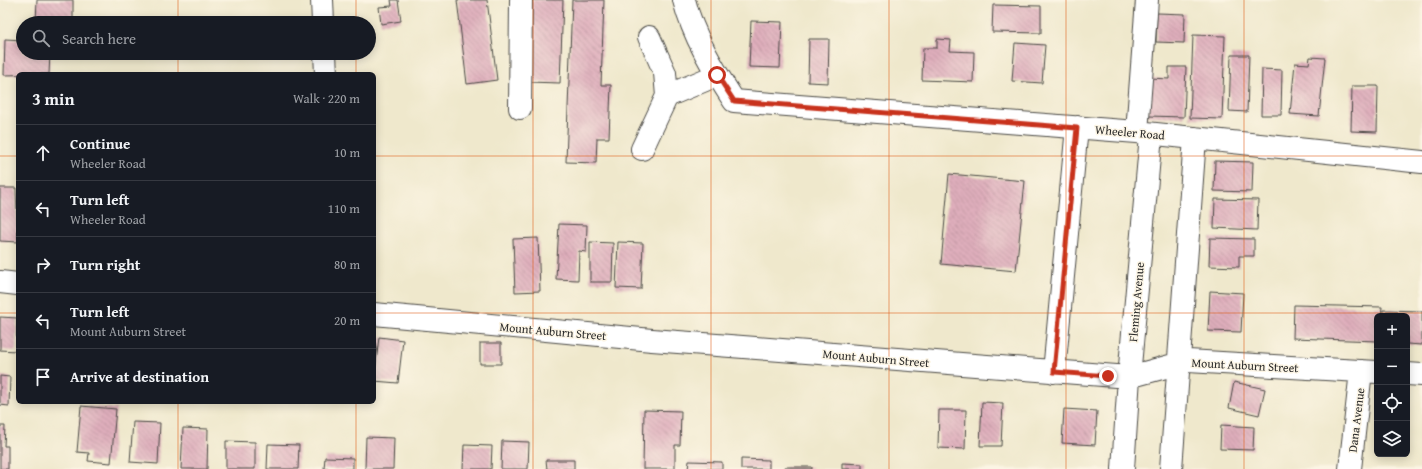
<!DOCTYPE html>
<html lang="en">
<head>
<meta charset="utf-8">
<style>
  body { margin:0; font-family:"Gentium Book Plus",serif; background:#242831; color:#f1f3f6 }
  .controls { position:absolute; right:12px; bottom:12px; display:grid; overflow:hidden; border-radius:6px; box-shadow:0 2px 10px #0003 }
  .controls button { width:36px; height:36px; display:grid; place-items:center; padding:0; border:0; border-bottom:1px solid #363941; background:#171b24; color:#f1f3f6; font:20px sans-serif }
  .stop { position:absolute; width:12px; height:12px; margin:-9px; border:3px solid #c8321e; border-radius:50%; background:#fff }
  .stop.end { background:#c8321e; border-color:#fff; box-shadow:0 1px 4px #0008 }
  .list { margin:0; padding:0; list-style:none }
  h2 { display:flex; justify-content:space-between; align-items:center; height:52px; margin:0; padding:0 16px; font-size:17px }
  h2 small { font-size:13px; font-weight:400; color:#9ea1a6 }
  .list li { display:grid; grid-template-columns:26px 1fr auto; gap:12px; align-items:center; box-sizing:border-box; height:56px; padding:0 16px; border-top:1px solid #363941 }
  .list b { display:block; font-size:15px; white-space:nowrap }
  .list p { margin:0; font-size:13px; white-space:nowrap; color:#9ea1a6 }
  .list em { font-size:13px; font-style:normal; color:#9ea1a6 }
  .icon { flex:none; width:22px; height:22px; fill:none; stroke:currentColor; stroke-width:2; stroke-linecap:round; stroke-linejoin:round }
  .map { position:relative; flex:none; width:1422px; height:469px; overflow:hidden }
  .search { position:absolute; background:#171b24; box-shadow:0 2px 10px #0003; left:16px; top:16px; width:360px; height:44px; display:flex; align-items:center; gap:10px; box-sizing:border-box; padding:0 14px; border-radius:22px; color:#9ea1a6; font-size:15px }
  .panel { position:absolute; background:#171b24; box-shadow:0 2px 10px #0003; left:16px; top:72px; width:360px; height:332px; border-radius:6px }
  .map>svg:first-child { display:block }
  .building { fill:url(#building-back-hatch) }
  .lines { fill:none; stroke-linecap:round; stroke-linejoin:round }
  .minor-casing { stroke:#484743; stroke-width:24 }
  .minor { stroke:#fff; stroke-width:22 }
  .route { stroke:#c8321e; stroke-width:5 }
  .grid { fill:none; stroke:#df570e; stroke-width:1; stroke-opacity:0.55 }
  .labels { text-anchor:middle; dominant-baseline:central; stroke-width:3; stroke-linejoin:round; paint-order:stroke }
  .street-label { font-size:12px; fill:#2b2b2b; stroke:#fcf5e5 }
</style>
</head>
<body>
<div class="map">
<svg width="1422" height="469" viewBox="0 0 1422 469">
  <defs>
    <pattern id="building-back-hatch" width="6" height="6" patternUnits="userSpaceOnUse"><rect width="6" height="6" fill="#dfaebc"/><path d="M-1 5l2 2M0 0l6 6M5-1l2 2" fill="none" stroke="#b58e99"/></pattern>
  </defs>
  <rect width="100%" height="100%" fill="#fcf5e5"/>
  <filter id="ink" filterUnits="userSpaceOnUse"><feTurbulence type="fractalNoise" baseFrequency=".025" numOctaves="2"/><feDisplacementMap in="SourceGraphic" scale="8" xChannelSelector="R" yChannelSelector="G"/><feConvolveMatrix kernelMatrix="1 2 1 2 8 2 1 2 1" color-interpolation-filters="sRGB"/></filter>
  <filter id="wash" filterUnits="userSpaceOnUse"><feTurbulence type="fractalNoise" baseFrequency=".012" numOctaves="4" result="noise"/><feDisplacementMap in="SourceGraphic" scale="16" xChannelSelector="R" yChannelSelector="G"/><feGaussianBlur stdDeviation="0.9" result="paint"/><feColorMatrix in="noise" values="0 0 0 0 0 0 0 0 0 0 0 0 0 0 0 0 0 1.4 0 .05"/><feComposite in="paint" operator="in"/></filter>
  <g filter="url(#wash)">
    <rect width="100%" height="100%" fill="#efe8cc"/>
    <g id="blocks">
      <path class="building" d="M37 0H73V23L36 22Z
        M391 0H398L401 21 381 24 379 7 392 6Z
        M457 0H487L497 80 467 84Z
        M530 0H563L560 83 527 82Z
        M572 0H604L601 85H611L609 138H597L596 163 566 162Z
        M993 5 1041 6V33L992 32Z
        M1157 13 1185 14 1184 43 1156 42Z
        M751 21 782 22 780 68 749 67Z
        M1193 35 1225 36 1222 119 1190 118Z
        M5 39 23 40V53H50L49 74 4 75Z
        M809 39H829L828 83 808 82Z
        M937 39 951 40 950 51 974 52 973 82 922 80 923 48H937Z
        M1015 43 1045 45 1042 83 1012 81Z
        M1231 55H1249L1247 112 1229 111Z
        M1310 57 1325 58 1319 116 1290 114 1295 63 1309 64Z
        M1169 67H1186L1184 117 1148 116 1150 78 1169 79Z
        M1262 69 1282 70 1281 115H1261Z
        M1352 86H1378L1377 132 1351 131Z
        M1215 161 1253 162 1252 192 1214 191Z
        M949 174 1025 181 1016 271 941 264Z
        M0 188H16L18 242 0 241Z
        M1215 199 1258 200 1257 230 1214 228Z
        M559 224 587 225 586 252 579 251 578 280 556 279Z
        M538 238 540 291 515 292 513 239Z
        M1210 238 1254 239V256H1239V267L1209 266Z
        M590 242 613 243 612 282H590Z
        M618 242 643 243 641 289 616 288Z
        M1210 291 1243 293 1241 332 1208 331Z
        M1294 305 1382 307 1381 316H1377V341L1293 338Z
        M1383 310 1422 311V345L1407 344V316H1383Z
        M0 317 17 318 16 351 0 350Z
        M379 337 403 340 398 383 374 381Z
        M480 343H501V364H480Z
        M0 376 10 377 9 406 0 405Z
        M1234 382 1265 389 1259 415 1229 408Z
        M982 402 1003 403 1001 446H980Z
        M81 406 116 409 111 463 88 461 89 453 77 452Z
        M1064 409 1097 411 1095 445 1062 443Z
        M644 410 681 411 680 445H675V469H643Z
        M939 410H966L965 449 938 448Z
        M133 422 160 423 158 464 130 462Z
        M1221 425 1254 427 1253 450 1220 449Z
        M0 426H5L4 446H8V469H0Z
        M183 428 208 429 207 469H181Z
        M366 437 394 438 393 469H365Z
        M226 441 255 442V469H226Z
        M502 441 529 442 528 469H501Z
        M268 444 299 445 298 469H267Z
        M464 445 492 446 491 469H463Z
        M325 457 353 458V469H324Z
        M741 459 769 460V469H741Z
        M546 460H574V469H547Z
        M689 461 722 462V469H688Z
        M842 463 862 464V469H842Z
        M785 467H812V469H785Z"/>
    </g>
  </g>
  <g filter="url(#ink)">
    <use href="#blocks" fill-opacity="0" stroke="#484743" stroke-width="1"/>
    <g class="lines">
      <defs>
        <path id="minor" d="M322 0 323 23
          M684 0C693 36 714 70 734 101L1137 132 1422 162
          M649 37 665 73 667 96
          M325 53 326 74
          M520 108 521 0
          M1137 132 1147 0
          M642 149 667 96 717 75
          M0 282 18 284
          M374 314 652 340 1129 377 1188 361 1377 372
          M1054 372 1077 127
          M1407 374 1422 375
          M1123 469 1129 377 1151 135
          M1171 469 1195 138
          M1350 469 1361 371"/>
      </defs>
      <use href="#minor" class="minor-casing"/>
      <use href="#minor" class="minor"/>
    </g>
  </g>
  <g class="lines" filter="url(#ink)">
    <path class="route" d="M717 75 734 101 1077 128 1054 372 1108 376"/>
  </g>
  <path class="grid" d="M178 0V23M356 0V23M533 0V469M711 0V469M889 0V469M1066 0V469M1244 0V469M178 53V74M356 53V74M0 156H18M374 156H1422M0 313H18M374 313H1422M178 402V469M356 402V469"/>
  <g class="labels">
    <g class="street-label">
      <text transform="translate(1130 132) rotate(5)">Wheeler Road</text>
      <text transform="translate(1136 302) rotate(-85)">Fleming Avenue</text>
      <text transform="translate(553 331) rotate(5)">Mount Auburn Street</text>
      <text transform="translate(876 358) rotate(5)">Mount Auburn Street</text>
      <text transform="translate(1245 365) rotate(3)">Mount Auburn Street</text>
      <text transform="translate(1356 420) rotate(-83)">Dana Avenue</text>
    </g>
  </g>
</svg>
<div class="controls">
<button>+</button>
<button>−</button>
<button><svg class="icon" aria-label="locate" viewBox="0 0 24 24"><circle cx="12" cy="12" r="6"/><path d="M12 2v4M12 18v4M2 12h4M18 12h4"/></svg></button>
<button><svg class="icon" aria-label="layers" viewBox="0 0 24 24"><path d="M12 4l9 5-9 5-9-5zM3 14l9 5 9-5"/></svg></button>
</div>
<div class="stop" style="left:717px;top:75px"></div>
<div class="stop end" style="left:1108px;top:376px"></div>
<div class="search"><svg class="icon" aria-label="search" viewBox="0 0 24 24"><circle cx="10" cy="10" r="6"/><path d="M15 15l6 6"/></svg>Search here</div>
<section class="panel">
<h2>3 min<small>Walk · 220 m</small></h2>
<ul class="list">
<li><svg class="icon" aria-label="ahead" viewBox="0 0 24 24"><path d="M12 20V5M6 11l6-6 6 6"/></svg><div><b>Continue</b><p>Wheeler Road</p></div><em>10 m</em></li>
<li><svg class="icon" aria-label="left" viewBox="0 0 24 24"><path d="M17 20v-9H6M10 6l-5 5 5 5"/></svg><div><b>Turn left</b><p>Wheeler Road</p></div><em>110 m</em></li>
<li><svg class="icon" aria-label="right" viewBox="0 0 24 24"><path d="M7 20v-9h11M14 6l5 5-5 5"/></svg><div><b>Turn right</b></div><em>80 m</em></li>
<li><svg class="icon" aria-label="left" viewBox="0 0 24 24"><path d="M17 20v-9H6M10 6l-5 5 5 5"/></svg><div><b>Turn left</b><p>Mount Auburn Street</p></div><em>20 m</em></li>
<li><svg class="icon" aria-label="arrive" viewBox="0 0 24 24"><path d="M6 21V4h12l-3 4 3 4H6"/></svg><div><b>Arrive at destination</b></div></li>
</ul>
</section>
</div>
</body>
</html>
